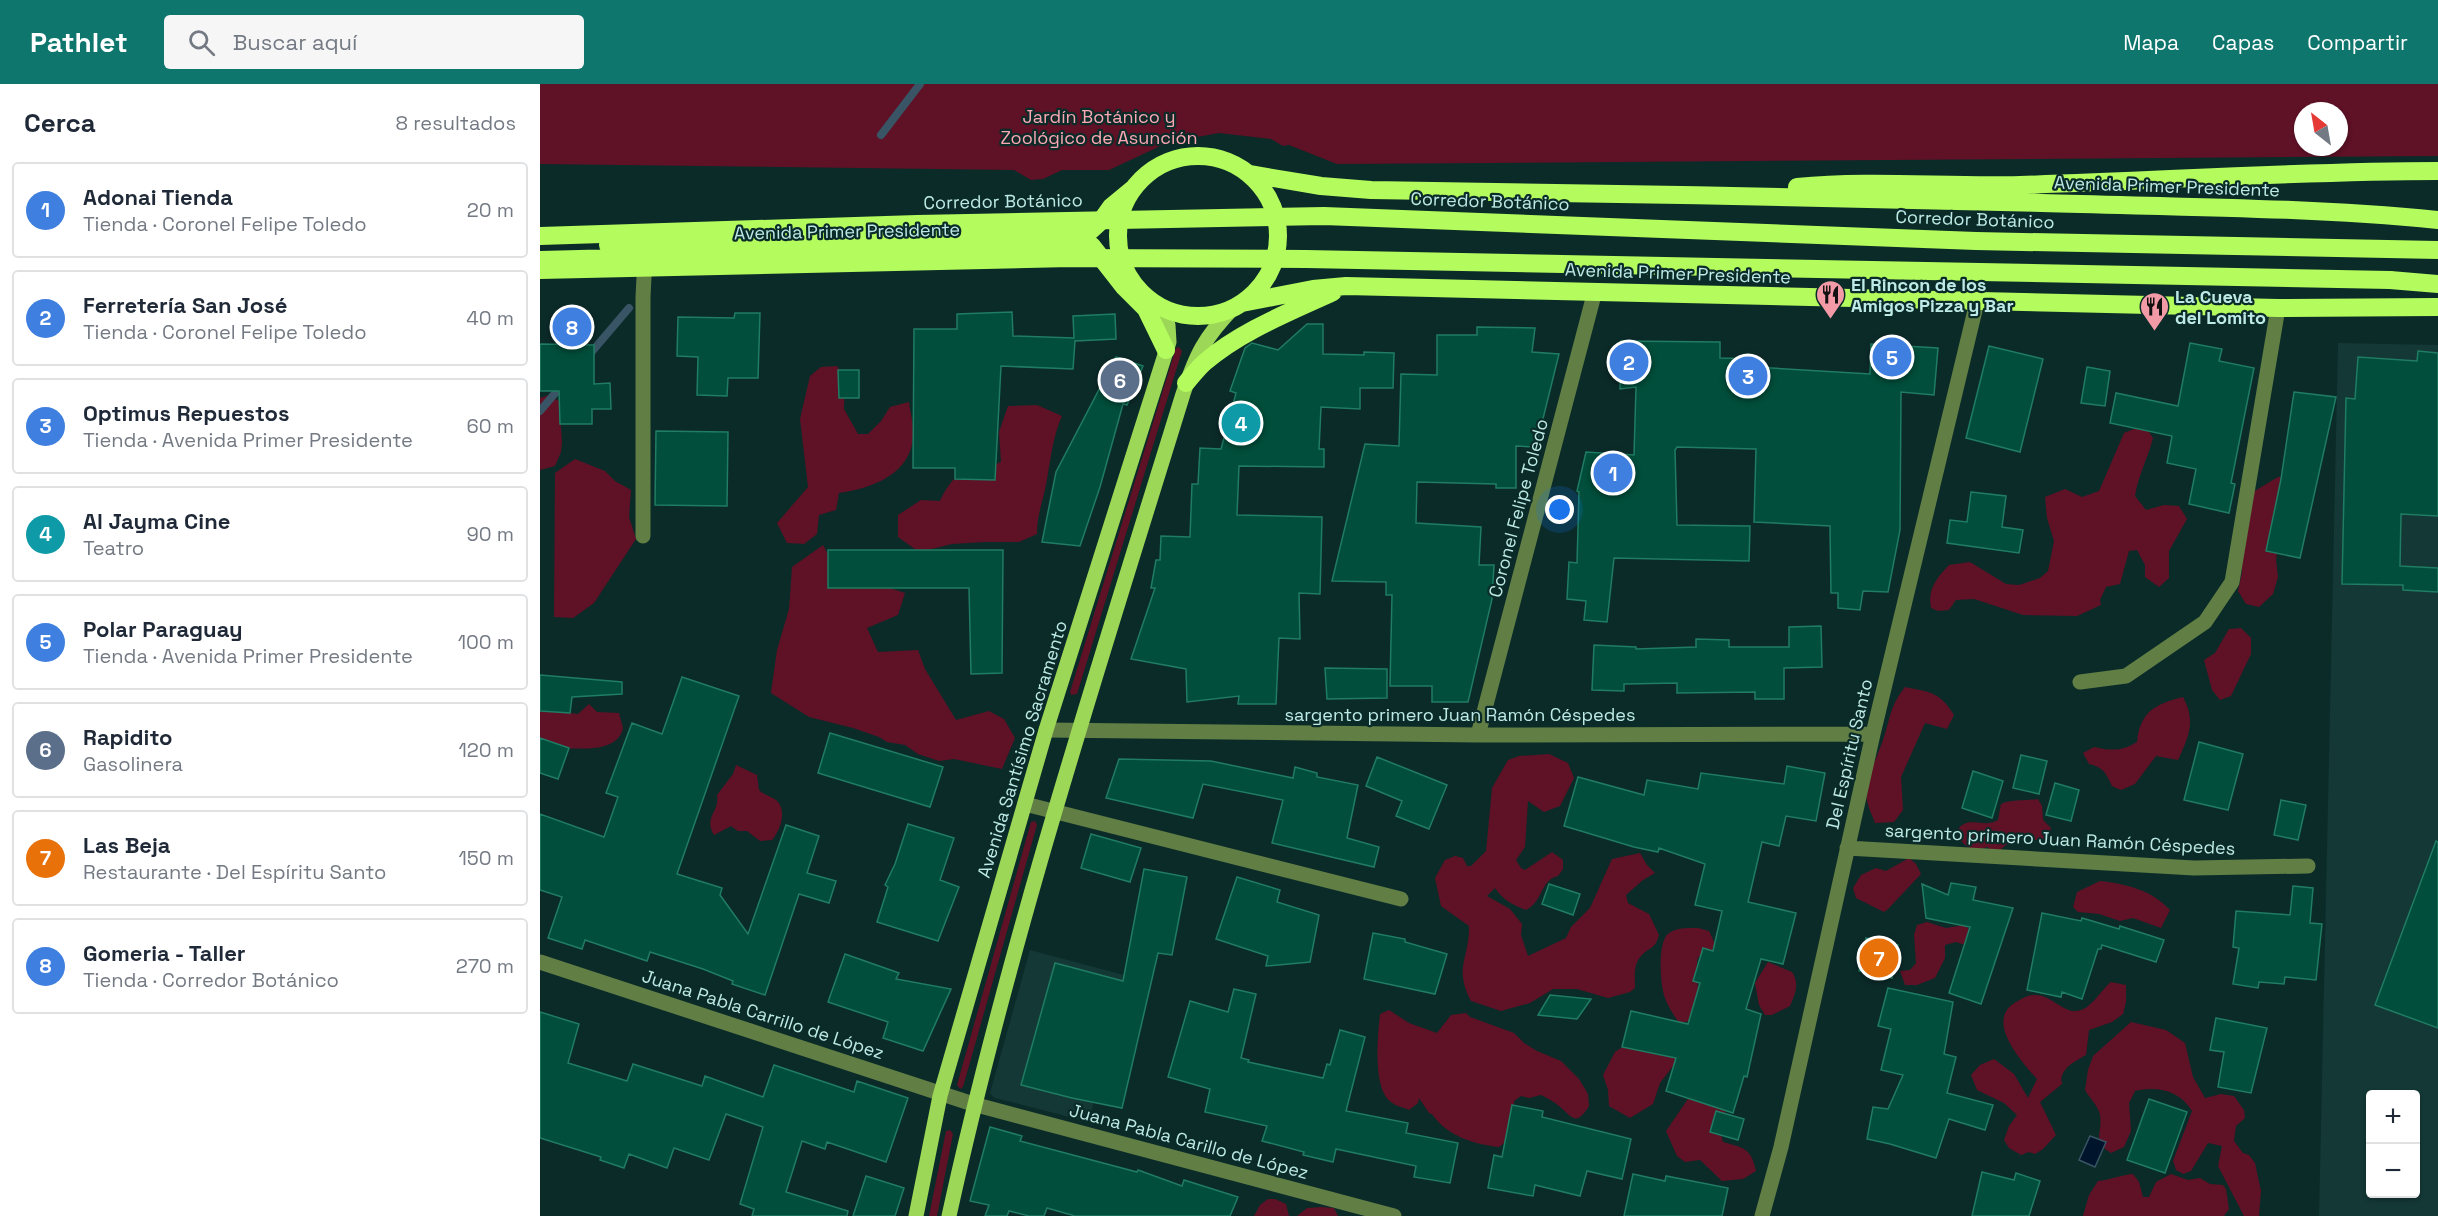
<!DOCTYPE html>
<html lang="es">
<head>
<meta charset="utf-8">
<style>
  body { margin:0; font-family:"Space Grotesk",sans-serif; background:#f6f6f7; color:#1f2937 }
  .controls { position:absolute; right:18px; bottom:18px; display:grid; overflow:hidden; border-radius:6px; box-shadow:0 2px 4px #0004 }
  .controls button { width:54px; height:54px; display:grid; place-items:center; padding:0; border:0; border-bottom:2px solid #e0e1e3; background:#fff; color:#1f2937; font:30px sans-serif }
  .compass { position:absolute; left:1754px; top:18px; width:54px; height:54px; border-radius:50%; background:#fff; box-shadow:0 2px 4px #0004; rotate:329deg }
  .you { position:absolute; left:1020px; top:426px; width:21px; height:21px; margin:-15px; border:4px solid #fff; border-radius:50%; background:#1a73e8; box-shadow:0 0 0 9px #1a73e833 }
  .badge { display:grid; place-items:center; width:39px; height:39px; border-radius:50%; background:#0f766e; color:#fff; font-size:20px; font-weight:700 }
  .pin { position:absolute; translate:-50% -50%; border:3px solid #fff; box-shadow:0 2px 6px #0006 }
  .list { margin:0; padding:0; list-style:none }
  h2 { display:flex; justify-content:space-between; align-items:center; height:78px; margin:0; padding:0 24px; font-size:26px }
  h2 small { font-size:20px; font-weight:400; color:#747a83 }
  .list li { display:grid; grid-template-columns:39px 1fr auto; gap:18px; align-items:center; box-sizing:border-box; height:96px; margin:0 12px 12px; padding:0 12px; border:2px solid #e0e1e3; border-radius:6px }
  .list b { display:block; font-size:22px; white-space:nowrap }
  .list p { margin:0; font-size:20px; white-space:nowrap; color:#747a83 }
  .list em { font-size:20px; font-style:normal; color:#747a83 }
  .icon { flex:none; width:33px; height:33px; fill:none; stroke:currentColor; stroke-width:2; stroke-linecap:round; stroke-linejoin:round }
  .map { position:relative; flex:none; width:1898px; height:1132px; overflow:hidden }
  header { display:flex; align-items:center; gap:36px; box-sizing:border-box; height:84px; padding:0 30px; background:#0f766e; color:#fff }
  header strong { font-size:28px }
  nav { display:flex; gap:33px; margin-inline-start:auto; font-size:21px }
  .search { width:420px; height:54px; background:#f6f6f7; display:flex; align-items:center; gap:15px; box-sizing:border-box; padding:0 21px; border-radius:6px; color:#747a83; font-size:22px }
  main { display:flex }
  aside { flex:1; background:#fff }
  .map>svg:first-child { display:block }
  .built { fill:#133836; fill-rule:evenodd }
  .green { fill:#5f1126; fill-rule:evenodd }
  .water { fill:#00142c; stroke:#395464; stroke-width:1.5 }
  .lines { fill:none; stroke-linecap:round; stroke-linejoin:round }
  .stream { stroke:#395464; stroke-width:8 }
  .building { fill:#004e3b; stroke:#207c63; stroke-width:1.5 }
  .minor { stroke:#617e44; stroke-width:15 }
  .major { stroke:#9cd757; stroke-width:15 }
  .highway { stroke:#b4fb5d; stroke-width:18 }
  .highway-bridge { stroke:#b4fb5d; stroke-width:18 }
  .labels { text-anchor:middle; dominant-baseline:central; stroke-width:4.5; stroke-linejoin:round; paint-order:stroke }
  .park-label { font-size:18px; fill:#fda7b3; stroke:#0b2b29 }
  .street-label { font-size:18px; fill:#bdeae6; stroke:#0b2b29 }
  .poi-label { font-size:18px; font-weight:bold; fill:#bdeae6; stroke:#0b2b29; text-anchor:start }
</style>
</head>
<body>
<header>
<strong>Pathlet</strong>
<div class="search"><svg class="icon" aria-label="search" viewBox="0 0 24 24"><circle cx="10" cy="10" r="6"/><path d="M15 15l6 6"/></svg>Buscar aquí</div>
<nav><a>Mapa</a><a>Capas</a><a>Compartir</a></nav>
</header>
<main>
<aside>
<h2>Cerca<small>8 resultados</small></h2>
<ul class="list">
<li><span class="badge" style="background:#3f7fe0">1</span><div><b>Adonai Tienda</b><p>Tienda · Coronel Felipe Toledo</p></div><em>20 m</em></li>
<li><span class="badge" style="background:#3f7fe0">2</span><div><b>Ferretería San José</b><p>Tienda · Coronel Felipe Toledo</p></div><em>40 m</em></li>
<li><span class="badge" style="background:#3f7fe0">3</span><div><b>Optimus Repuestos</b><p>Tienda · Avenida Primer Presidente</p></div><em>60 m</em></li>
<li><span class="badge" style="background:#0f9aa8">4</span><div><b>Al Jayma Cine</b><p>Teatro</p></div><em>90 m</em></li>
<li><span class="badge" style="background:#3f7fe0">5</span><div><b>Polar Paraguay</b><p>Tienda · Avenida Primer Presidente</p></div><em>100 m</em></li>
<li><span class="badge" style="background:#5c6f8a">6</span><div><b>Rapidito</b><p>Gasolinera</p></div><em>120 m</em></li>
<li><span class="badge" style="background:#e8710a">7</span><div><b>Las Beja</b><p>Restaurante · Del Espíritu Santo</p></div><em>150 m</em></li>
<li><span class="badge" style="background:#3f7fe0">8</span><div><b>Gomeria - Taller</b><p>Tienda · Corredor Botánico</p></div><em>270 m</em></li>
</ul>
</aside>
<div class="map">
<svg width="1898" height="1132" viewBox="0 0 1898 1132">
  <rect width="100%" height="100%" fill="#0b2b29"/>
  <path class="built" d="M1798 259 1898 261V1132H1779ZM1830 1010H1876V1110H1830Z
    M490 866 584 891 549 1038 455 1014 450 1009Z"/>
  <path class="green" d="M0 0H1898V72L797 80 749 61 743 62 731 55 679 49 629 58 569 86H522L503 95 491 96 474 86 0 80ZM1763 27H1799V63H1763Z
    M639 263 642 267 537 610 531 611 530 608 636 264Z
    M297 282 305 294 304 325 318 350H328L341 337 350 323 369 318C370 327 373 337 373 346 376 388 333 405 299 409L296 426 279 431 277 450 264 460 247 459 237 439 268 403 260 335 270 292 281 283Z
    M9 311 19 317 22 358 21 368 15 382 0 386V314Z
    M497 321 522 332C513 352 511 373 507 395 504 415 497 429 497 450L479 458H445L412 460 379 468 358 453V431L381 416 400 417C419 378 428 393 461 378L459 348 468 322Z
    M1604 341 1613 354C1608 374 1598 392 1595 412L1606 426 1624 421 1639 422 1647 435 1629 467V494L1619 503 1605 493V481L1597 466 1589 467 1580 500 1566 503 1560 516 1561 521 1537 532 1483 531 1434 515 1416 516 1409 526 1398 527 1391 524C1387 505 1397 494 1409 481L1430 478 1466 500 1479 501 1500 494 1508 487 1514 457 1507 434 1505 413 1525 405 1542 413 1559 407 1584 349Z
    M35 375 65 387 75 397 91 406 89 433 96 455 54 519 33 534 14 533 15 389Z
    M1738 393H1755L1744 418 1736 476 1738 493 1733 510 1719 523 1706 520 1698 507 1702 488 1703 455 1713 408Z
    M283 461 304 501 347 503 365 509 358 531 327 544 338 568 378 566 385 585 416 636 449 627 464 635 475 654 462 685 414 675 399 677 378 670 365 661 347 658 339 653 313 644 269 633 231 609 237 566 249 525 252 483Z
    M1701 544 1711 554V570L1691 612 1680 616 1672 606 1664 576 1675 569 1689 545Z
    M1365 603C1390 608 1400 608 1414 631L1407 645 1385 639 1361 693 1363 726 1354 738 1335 739C1331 728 1324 716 1327 703 1330 685 1340 667 1345 650 1351 630 1351 621 1365 603Z
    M1643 613C1656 637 1649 652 1638 676L1616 672 1595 700 1581 706 1572 702C1566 689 1563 683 1549 680L1543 669 1554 663C1571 667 1583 667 1597 658 1600 627 1616 620 1643 613Z
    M49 620 57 628 79 629 83 644C77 674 22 663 0 661V625L38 630Z
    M1009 670 1028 679 1034 694 1020 722 1004 728 988 717 985 763 976 776 981 784 985 786 1012 768 1023 776V785L1018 792C1000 796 1003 818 986 826 973 821 963 816 955 804L947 812 970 825 982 840 981 851 988 872 1026 854 1031 843 1050 824 1072 775 1100 769 1107 781 1115 789 1103 796 1086 811 1088 819 1109 830 1119 851C1115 866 1110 862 1101 872 1093 881 1095 893 1095 904L1090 908 1068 914 1037 905H1013L990 919 961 927 931 917C913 883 930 874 929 842L901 822 895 794 905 776 915 772 923 774 927 782H931L946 767 952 704 968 676 979 672Z
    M196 681 217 691 219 706C224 711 231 712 236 716 248 726 240 747 232 756L220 757 207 747H198L191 742 174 751C163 733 180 728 177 711L193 690Z
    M1498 715 1502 722 1503 736 1511 744 1508 756H1495L1479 751 1456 769 1447 763C1432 769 1421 762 1417 747 1427 730 1444 745 1458 736L1461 720C1471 715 1487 717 1498 715Z
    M495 737 497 741 423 1003 420 1005 417 1001 491 738Z
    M1369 774 1376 780 1381 790 1348 825 1344 828 1316 814 1313 804 1321 791 1336 784 1346 787Z
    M1560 797C1586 800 1612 806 1630 826L1621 844 1593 834 1580 837 1559 830 1538 828 1533 823 1537 808Z
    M1387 838 1406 844 1424 841 1444 857 1438 865 1416 858 1405 861V874L1395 894 1377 901H1365L1360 887 1370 886 1376 879 1374 851 1377 841Z
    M1158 844 1169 847 1175 860 1171 868 1158 873C1154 890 1161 910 1157 923 1156 928 1152 933 1150 937L1139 939C1134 931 1128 923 1125 914 1120 901 1118 864 1126 852 1133 843 1148 844 1158 844Z
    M1228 878 1252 888C1260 900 1255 910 1250 922L1232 931H1225L1219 921 1215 899Z
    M1571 898 1586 901V918L1583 930 1572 938 1549 946 1546 971C1536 977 1518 985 1522 1000L1500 1018 1516 1051 1503 1065 1495 1070 1489 1068 1481 1071 1469 1064 1464 1056 1469 1042 1477 1031 1464 1019 1437 1006 1431 991 1440 981 1454 975 1474 990 1488 1014 1497 995C1483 979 1446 939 1473 920 1479 916 1487 911 1494 911 1512 910 1524 932 1541 926 1552 923 1562 905 1571 898Z
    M849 926 869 939 897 949 911 931 926 929 930 933 974 949 984 959 997 967 1021 977 1039 995 1048 1010 1049 1022C1035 1044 1032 1032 1019 1022 1013 1017 1007 1014 1001 1011L989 1014 981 1012 974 1017 973 1052 959 1063C933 1060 907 1052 892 1030L889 1029 879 1014 878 1019 869 1026C863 1023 855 1022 851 1018 832 1005 838 950 840 930Z
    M1591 938 1626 946 1645 959 1653 993 1665 1014 1681 1010 1694 1012 1704 1026 1705 1034 1696 1042 1694 1057 1703 1069 1709 1071 1715 1079 1721 1107 1719 1132H1704L1678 1082 1682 1062 1668 1059 1651 1087 1643 1090 1636 1086 1633 1077 1652 1027C1639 1006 1617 1002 1595 1007L1589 1019 1591 1047 1584 1063 1571 1069C1551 1057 1563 1049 1560 1031 1559 1023 1549 1013 1545 1006L1548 986 1553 972Z
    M1093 956 1128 966 1137 977 1120 999 1113 1020 1090 1034 1069 1022 1068 1006 1063 991 1075 968Z
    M1152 1009 1189 1010 1183 1039 1179 1044 1183 1058C1204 1064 1211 1064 1216 1087L1203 1095 1182 1097 1160 1076 1145 1078 1137 1072 1126 1047Z
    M410 1046 413 1050 397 1132H389L406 1047Z
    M1593 1090 1599 1098 1603 1113H1609L1616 1098 1631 1090 1648 1096 1660 1094 1670 1100 1683 1101 1686 1105 1689 1125 1684 1132H1543L1549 1111 1558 1097C1570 1096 1580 1091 1593 1090Z
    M728 1115H735L746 1120 749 1132H714L720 1121Z
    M782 1123 794 1124 798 1132H757L767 1124Z"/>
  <path class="water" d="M1550 1052 1566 1058 1555 1083 1539 1076Z"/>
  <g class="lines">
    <path class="stream" d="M341 51 380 0
      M49 271 89 224
      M0 327 23 300"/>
  </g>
  <path class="building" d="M472 228 473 252 534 254 533 232 575 230 576 255 535 257 533 285 461 282 455 396 415 395V384H373L374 245H417V230Z
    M195 229H220L218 294H188L187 312 157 311 158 273 137 272 138 233 194 234Z
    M767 240H783V270L824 271V268L854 269 853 304H820V325L781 323 779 365H784V383L699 382 697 431 782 433 780 510 759 509 760 555 739 554 736 620H698L699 612 647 618 646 585 591 575 615 504H611L616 476H620L621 452 650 453 652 400H658L660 364 681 365 696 309 690 307 705 264 712 259 738 266Z
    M937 243 995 244 992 268 1019 270 996 363 976 362V404H956V400L877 398 876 439 941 443 939 481H954L952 515 928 618H892V602H850L852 511H846V498L792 497 825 360 859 362 861 290 897 291V251H937Z
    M1081 257 1180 258V274L1215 275V283L1330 290 1331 260 1398 264 1394 311 1361 308 1360 446 1348 508 1323 507 1320 526 1298 524V509H1291L1290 442 1214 438 1216 365 1137 363 1135 366 1137 441 1210 442 1209 477 1074 474 1067 538 1044 536 1046 517 1027 515 1029 478 1037 479 1039 408 1037 407 1046 368 1094 371 1096 303 1080 305Z
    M1650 259 1682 265 1679 277 1714 284 1691 399 1695 400 1689 429 1649 420 1656 385 1627 379 1632 352 1570 339 1576 309 1638 322Z
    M0 260 54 261V300L70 299 71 325H52V340H20L19 307H0Z
    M1449 262 1503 275 1480 368 1426 354Z
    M1878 267 1898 269V432L1861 430 1860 482 1898 484V508L1863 506V501L1802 500 1806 314 1815 315 1818 273 1877 277Z
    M576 273 603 282 587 321 583 320 560 403 540 462 502 458 516 388Z
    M1547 283 1570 287 1565 322 1541 319Z
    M298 286H319V314H299Z
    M1754 308 1796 313 1760 474 1726 467 1741 395Z
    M116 347 188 348 187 422 115 421Z
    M1431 408 1466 412 1462 443 1483 446 1479 469 1407 459 1410 436 1427 438Z
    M288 466H463L462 589 431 590 429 504H288Z
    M1281 542 1282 583 1244 584V615H1215V608L1137 609V599L1084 600V607L1052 606 1054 561 1096 563V565L1156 563V555L1189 556V563H1249V543Z
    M785 584 847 585V614L787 615Z
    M0 591 82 598V610L32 613 30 629 0 627Z
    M142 593 199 612 137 790 182 804 180 811 208 850 246 741 279 752 267 789 296 797 289 819 259 810 225 911 192 900 193 897 163 885 110 868 107 877 45 856 42 865 8 854 22 813 0 806V730L64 753 78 713 66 709 92 639 122 650Z
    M290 649 403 683 390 723 278 689Z
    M0 654 29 664 18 695 0 689Z
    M1659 658 1703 670 1688 726 1644 716Z
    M1481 671 1507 677 1499 710 1473 704Z
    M837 673 907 701 889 745 856 732 862 717 826 702Z
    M579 675 671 677 753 694 755 683 777 689V693L818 701 807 754 839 763 834 783 732 759 743 716 663 700 653 734 566 714Z
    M1247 682 1285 689 1276 737 1246 732 1239 762 1222 758 1208 818 1256 829 1243 880 1221 875 1206 925 1221 930 1207 993 1204 992 1193 1029 1126 1007 1136 974 1082 963 1091 927 1148 940 1160 899 1153 897 1163 864 1173 867 1182 827 1155 821 1165 780 1119 764 1118 768 1094 763 1024 742 1038 693 1104 711 1107 696 1158 705 1161 689 1244 700Z
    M1433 687 1463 697 1452 734 1422 724Z
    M1515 699 1539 706 1531 737 1506 731Z
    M1741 716 1766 721 1758 756 1734 751Z
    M368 740 414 754 400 796 419 803 398 857 337 838 348 803 345 801 355 780Z
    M551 750 601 764 590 798 541 784Z
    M1896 757 1898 758V944L1835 921Z
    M604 785 647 793 632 871 618 869 582 1024 532 1014 481 1001 515 879 583 897Z
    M697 793 740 806 737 818 779 831 770 878 726 882 728 872 676 855Z
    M1411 799 1436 803 1433 816 1473 824 1441 920 1409 909 1430 843 1386 834 1382 800 1408 811Z
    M1009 800 1040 810 1033 831 1002 820Z
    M1753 802 1773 804 1770 839 1782 840 1776 896 1745 893 1744 900 1719 898 1718 904 1693 900 1699 864 1693 863 1696 827 1750 831Z
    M1502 829 1541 837 1542 834 1579 845 1580 842 1624 856 1616 878 1562 861 1561 865H1558L1542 915 1522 908 1521 913 1487 906Z
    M833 849 865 855V858L907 870 895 910 824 895Z
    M1326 854 1358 861 1352 894 1319 887Z
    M305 870 359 889 356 895 411 905 383 967 343 954 348 938 288 918Z
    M1348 904 1413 918 1404 970 1416 973 1407 1009 1453 1021 1445 1046 1409 1035 1396 1074 1350 1060 1327 1055 1333 1023 1348 1025 1363 991 1341 986 1351 945 1338 942Z
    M694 905 716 910 701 974 709 976 708 978 783 994 787 980 790 981 800 946 825 953 806 1027 868 1039 866 1049 918 1059 910 1099 874 1093 876 1082 796 1065 793 1078 763 1071 764 1068 722 1057 727 1042 665 1028 670 1005 628 993 650 917 688 928Z
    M1010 911 1051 915 1037 935 998 931Z
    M0 928 39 940 28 979 87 997 93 980 162 1002 165 992 223 1013 234 981 314 1008 317 997 368 1014 346 1078 287 1058 285 1065 262 1057 246 1108 308 1127 307 1132H212L214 1125 200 1120 223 1043 186 1030 169 1076 134 1064 127 1084 89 1070 84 1084 60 1076 61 1073 0 1054Z
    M1676 934 1727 944 1711 1009 1678 1003 1684 968 1670 966Z
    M1609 1015 1647 1028 1625 1089 1587 1076Z
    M972 1021 1003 1027 1002 1033 1091 1055 1082 1095 1047 1087 1040 1112 995 1101 993 1112 948 1104 954 1071 962 1073Z
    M1176 1027 1204 1035 1198 1056 1170 1048Z
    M450 1043 482 1052 480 1057 597 1088 598 1086 642 1102 644 1096 698 1113 690 1132H535L507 1124 504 1132H489L469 1127 467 1132H445L449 1121 430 1117Z
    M1442 1088 1474 1096 1476 1089 1500 1097 1489 1132H1432Z
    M1093 1090 1125 1097 1126 1092 1188 1104 1182 1132H1084Z
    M326 1092 364 1104 355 1132H313Z"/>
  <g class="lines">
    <path class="minor" d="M103 452V213L105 173
      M1540 598 1586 592 1665 538 1692 498 1738 224
      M506 646 938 651 1333 650
      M938 651 1055 207
      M485 720 861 815
      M1307 764 1654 784 1768 782
      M0 878 433 1020 854 1132
      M1222 1132 1241 1063 1333 650 1437 218"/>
    <path class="major" d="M376 1132 400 1012 506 646 629 258 628 241 611 217
      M409 1132C470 854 559 582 643 310 656 271 664 254 693 224"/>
    <path class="highway" d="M578 152a80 80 0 1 1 160 0a80 80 0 1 1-160 0Z
      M709 90 781 102 831 106C1055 109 1278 113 1502 119 1634 123 1766 123 1898 136
      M1257 103C1331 96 1405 103 1480 101 1619 97 1758 87 1898 87
      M68 161 549 148 561 137 571 123 594 104
      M0 176 552 162 584 203 606 225 626 266
      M1850 196 1898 200
      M702 219 773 205 806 202 1738 224 1898 223
      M646 299C652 292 658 284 665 278 701 247 750 228 793 208"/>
    <path class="highway-bridge" d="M0 152 377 140 784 132 1436 157 1898 166
      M0 186 530 174 766 175 1850 196"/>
  </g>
  <defs>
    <symbol id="restaurant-pin" viewBox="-11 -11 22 30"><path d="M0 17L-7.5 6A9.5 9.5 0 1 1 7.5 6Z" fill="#f39aa7" stroke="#0b2b29"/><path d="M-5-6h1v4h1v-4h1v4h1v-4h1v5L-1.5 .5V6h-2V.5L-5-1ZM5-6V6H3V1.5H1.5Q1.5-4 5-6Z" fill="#111"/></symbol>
  </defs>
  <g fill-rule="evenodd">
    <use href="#restaurant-pin" x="1274" y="194" width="33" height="45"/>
    <use href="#restaurant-pin" x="1598" y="206" width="33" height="45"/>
  </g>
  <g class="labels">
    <g class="park-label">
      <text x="559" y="32">Jardín Botánico y<tspan x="559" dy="21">Zoológico de Asunción</tspan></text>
    </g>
    <g class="street-label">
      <text transform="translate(1627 102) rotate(2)">Avenida Primer Presidente</text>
      <text transform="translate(463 117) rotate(-1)">Corredor Botánico</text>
      <text transform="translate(950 117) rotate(2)">Corredor Botánico</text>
      <text transform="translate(1435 135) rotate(2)">Corredor Botánico</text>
      <text transform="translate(307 147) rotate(-1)">Avenida Primer Presidente</text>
      <text transform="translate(1138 189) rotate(2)">Avenida Primer Presidente</text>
      <text transform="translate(978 424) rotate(-75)">Coronel Felipe Toledo</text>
      <text x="920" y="630">sargento primero Juan Ramón Céspedes</text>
      <text transform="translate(482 665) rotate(-73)">Avenida Santísimo Sacramento</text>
      <text transform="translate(1309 670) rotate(-77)">Del Espíritu Santo</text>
      <text transform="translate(1520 755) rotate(3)">sargento primero Juan Ramón Céspedes</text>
      <text transform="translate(223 930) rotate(18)">Juana Pabla Carrillo de López</text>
      <text transform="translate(649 1057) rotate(15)">Juana Pabla Carillo de López</text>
    </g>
    <g class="poi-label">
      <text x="1311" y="200">El Rincon de los<tspan x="1311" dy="21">Amigos Pizza y Bar</tspan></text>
      <text x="1635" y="212">La Cueva<tspan x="1635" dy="21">del Lomito</tspan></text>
    </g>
  </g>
</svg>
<div class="controls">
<button>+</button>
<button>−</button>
</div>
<svg class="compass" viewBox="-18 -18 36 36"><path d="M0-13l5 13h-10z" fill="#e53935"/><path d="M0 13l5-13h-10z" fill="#747a83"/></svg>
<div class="you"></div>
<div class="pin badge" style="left:1073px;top:389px;background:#3f7fe0">1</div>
<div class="pin badge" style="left:1089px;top:278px;background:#3f7fe0">2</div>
<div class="pin badge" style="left:1208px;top:292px;background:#3f7fe0">3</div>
<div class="pin badge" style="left:701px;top:339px;background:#0f9aa8">4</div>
<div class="pin badge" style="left:1352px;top:273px;background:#3f7fe0">5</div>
<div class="pin badge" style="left:580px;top:296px;background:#5c6f8a">6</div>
<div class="pin badge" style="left:1339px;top:874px;background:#e8710a">7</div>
<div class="pin badge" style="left:32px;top:243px;background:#3f7fe0">8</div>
</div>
</main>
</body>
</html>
